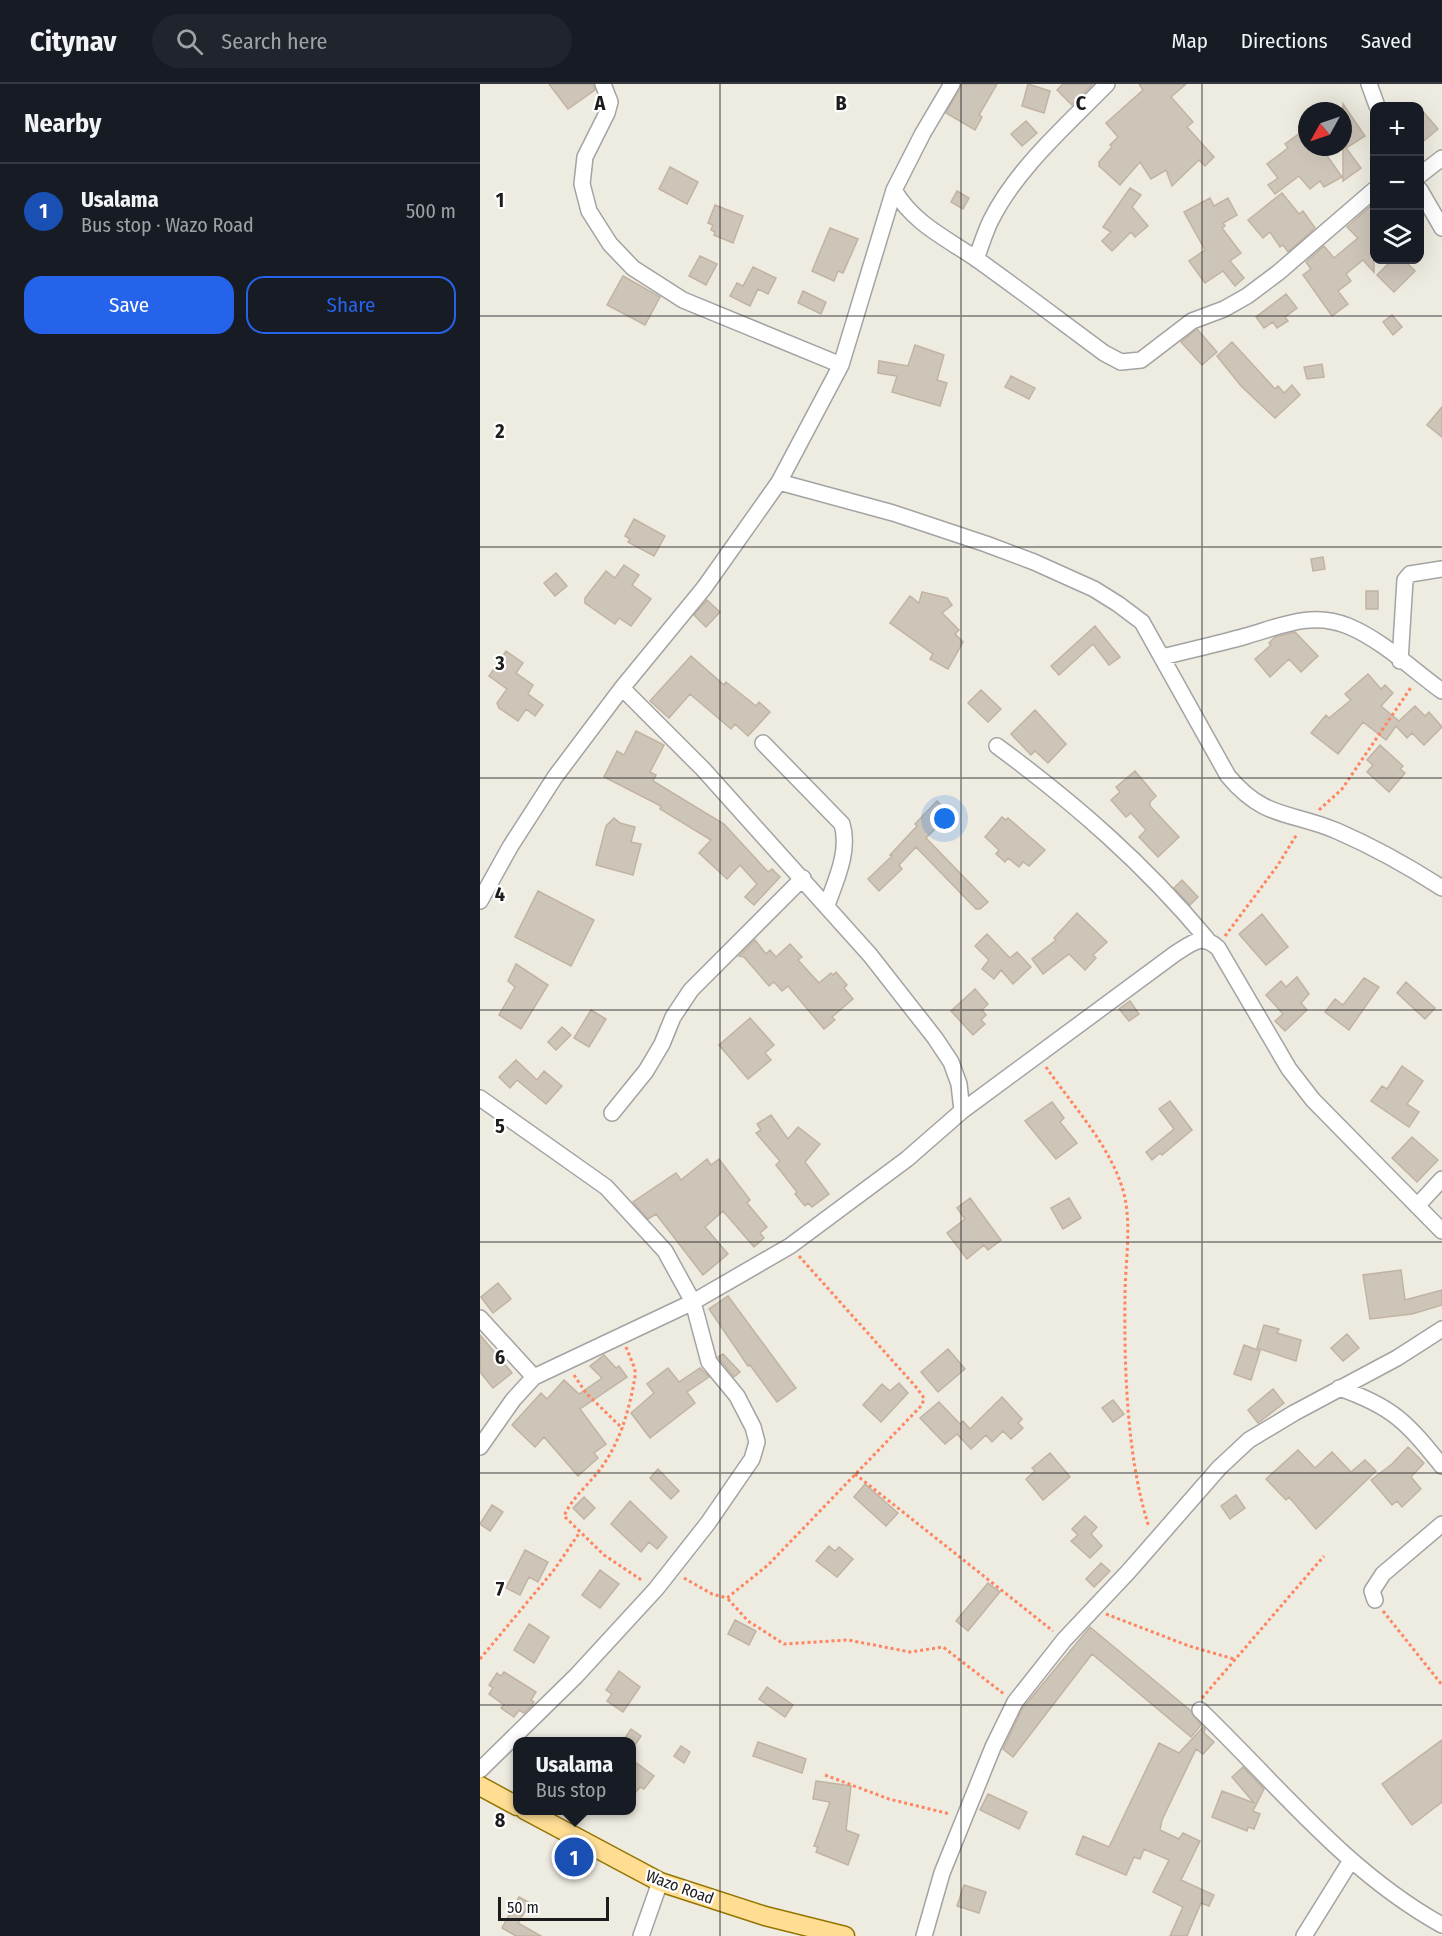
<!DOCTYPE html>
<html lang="en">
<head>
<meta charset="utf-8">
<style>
  body { margin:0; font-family:"Fira Sans Condensed",sans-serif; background:#20242c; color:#f1f3f6 }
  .controls { position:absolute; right:18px; top:18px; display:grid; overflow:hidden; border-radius:12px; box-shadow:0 6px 24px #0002 }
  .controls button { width:54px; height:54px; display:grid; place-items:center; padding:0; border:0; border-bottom:2px solid #363941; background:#171b24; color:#f1f3f6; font:30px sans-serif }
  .compass { position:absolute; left:818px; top:18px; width:54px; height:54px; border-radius:50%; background:#171b24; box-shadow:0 6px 24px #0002; rotate:230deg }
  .scale { position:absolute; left:18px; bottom:15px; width:111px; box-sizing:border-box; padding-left:6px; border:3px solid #1c1c1c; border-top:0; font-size:16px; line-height:21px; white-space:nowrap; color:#1c1c1c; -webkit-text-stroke:4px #fff; paint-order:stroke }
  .you { position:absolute; left:465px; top:735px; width:21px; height:21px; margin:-15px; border:4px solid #fff; border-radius:50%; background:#1a73e8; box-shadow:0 0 0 9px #1a73e833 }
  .badge { display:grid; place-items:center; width:39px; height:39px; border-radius:50%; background:#2563eb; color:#fff; font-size:20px; font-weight:700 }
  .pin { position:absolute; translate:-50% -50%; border:3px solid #fff; box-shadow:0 2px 6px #0006 }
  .popup { position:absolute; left:33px; top:1653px; width:123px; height:78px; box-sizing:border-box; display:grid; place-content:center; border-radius:12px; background:#171b24; filter:drop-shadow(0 2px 4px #0005); font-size:20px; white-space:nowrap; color:#9ea1a6 }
  .popup b { font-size:22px; color:#f1f3f6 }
  .popup::after { content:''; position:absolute; left:50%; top:100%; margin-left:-12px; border:12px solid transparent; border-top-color:#171b24 }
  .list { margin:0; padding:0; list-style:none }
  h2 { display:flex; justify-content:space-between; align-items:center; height:78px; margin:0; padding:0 24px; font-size:26px }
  h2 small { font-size:20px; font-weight:400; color:#9ea1a6 }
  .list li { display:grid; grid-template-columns:39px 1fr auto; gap:18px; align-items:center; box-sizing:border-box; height:96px; padding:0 24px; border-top:2px solid #363941 }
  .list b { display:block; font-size:22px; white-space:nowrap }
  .list p { margin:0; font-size:20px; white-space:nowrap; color:#9ea1a6 }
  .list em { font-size:20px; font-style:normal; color:#9ea1a6 }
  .actions { display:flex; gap:12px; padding:18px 24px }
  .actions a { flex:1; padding:14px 0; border:2px solid #2563eb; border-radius:18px; text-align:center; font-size:21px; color:#2563eb }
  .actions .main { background:#2563eb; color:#fff }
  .icon { flex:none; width:33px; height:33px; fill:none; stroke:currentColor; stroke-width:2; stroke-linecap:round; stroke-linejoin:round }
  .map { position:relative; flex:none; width:962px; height:1852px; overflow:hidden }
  header { display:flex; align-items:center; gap:36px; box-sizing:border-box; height:84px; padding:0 30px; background:#171b24; border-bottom:2px solid #363941 }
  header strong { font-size:28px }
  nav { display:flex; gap:33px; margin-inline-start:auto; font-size:21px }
  .search { width:420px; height:54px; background:#20242c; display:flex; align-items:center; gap:15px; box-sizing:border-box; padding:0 21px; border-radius:33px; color:#9ea1a6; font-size:22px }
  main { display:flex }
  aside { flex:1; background:#171b24 }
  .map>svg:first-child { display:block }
  .building { fill:#cec5b9; stroke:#c1b3a2; stroke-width:1.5 }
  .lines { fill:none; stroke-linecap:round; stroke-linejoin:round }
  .minor-casing { stroke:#a3a3a3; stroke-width:18 }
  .major-casing { stroke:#937500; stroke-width:21 }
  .path { stroke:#ff8560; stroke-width:3; stroke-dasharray:3 3; stroke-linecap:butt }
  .minor { stroke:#fff; stroke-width:15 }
  .major { stroke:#ffde94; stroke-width:18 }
  .grid { fill:none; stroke:#1c1c1c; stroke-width:1.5; stroke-opacity:0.55 }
  .labels { text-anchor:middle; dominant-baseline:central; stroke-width:4.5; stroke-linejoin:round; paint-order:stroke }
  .street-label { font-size:16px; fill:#1c1c1c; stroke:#fff }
  .grid-label { font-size:20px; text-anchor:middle; font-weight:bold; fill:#1c1c1c; stroke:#fff; stroke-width:4.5; stroke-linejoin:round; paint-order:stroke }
</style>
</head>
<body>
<header>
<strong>Citynav</strong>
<div class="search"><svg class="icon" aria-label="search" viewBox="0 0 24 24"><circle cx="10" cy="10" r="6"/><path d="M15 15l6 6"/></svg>Search here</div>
<nav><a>Map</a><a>Directions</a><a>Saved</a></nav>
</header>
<main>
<aside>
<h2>Nearby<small></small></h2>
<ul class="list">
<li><span class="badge" style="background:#1a4fb4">1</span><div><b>Usalama</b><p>Bus stop · Wazo Road</p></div><em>500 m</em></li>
</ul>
<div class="actions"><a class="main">Save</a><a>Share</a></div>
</aside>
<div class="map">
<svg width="962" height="1852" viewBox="0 0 962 1852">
  <rect width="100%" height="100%" fill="#eeebe0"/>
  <path class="building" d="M69 0H113L115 6 88 25Z
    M482 0H517L499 31 502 33 495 46 466 29Z
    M548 0 570 7 564 29 542 22Z
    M583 0H613L592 21 577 6Z
    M659 0H706L691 13 713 38 707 43 734 73 725 82 719 76 692 102 686 86 671 95 660 78 640 101 619 82V78L632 63 630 61 638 53 626 39 663 6Z
    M863 20 885 52 866 64 881 84 863 97Z
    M939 23 958 45 939 61Z
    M546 37 557 49 542 62 531 50Z
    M827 44V63H841L862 93 844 103 840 97 830 105 819 92 795 110 788 101 798 94 787 80 808 64 805 60Z
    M190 83 218 98 207 120 179 105Z
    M650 104 661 111 652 123 668 142 655 153 651 148 632 167 622 157 631 148 623 143Z
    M477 107 489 114 483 125 471 118Z
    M802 109 819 130 823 127 835 144 808 168 803 161 800 163 790 148 783 154 768 136Z
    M730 114 734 122 748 114 757 131 743 139 745 142 742 144 761 169 750 177 764 194 755 202 743 187 725 199 709 177 725 166 704 128Z
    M894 119V188L883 176 866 190 871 197 858 207 868 220 852 232 823 191 831 185 826 178 844 162 854 174 878 154 867 143Z
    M235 121 263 132 253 159 234 151 235 148 231 146 233 141 228 139Z
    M350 144 378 155 363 189 358 187 354 197 332 187Z
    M220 172 237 180 226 201 209 192Z
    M912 176H924L935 187 914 208 897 191Z
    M273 183 296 194 288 210 278 205 270 222 250 212 257 199 263 202Z
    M143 192 180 213 165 241 127 221Z
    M323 207 346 218 341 230 318 219Z
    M806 210 817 224 805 233 808 237 797 244 793 238 784 244 776 233Z
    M912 231 922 243 913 251 903 238Z
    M717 245 737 268 722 281 701 258Z
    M752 258 795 305 798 302 804 309 812 301 820 311 795 334 761 302 737 272Z
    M435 261 464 271 457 296 467 299 460 322 412 308 417 292 398 289 399 277 428 282Z
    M842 280 844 293 827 295 824 283Z
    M531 292 555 304 549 315 525 303Z
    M962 323V353L947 341Z
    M154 435 185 452 174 472 148 458 150 455 145 452Z
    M843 473 845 485 833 487 831 475Z
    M144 481 159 491 152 501 171 515 151 542 139 534 135 540 105 519V514L126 487 135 494Z
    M76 489 87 502 75 512 64 499Z
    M886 507H898V525H886Z
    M442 508 467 514 472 521 462 529 479 546 475 550 483 558 468 585 450 575 453 570 410 539 430 512 439 519Z
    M227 516 240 528 226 543 214 531Z
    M615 542 640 573 629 581 613 560 579 591 571 582Z
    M815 548 838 572 821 588 809 575 790 593 775 575 791 561 789 559 795 553Z
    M26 567 43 579 36 589 53 601 48 610 63 621 55 632 46 625 38 637 19 624 17 619 27 605 9 592Z
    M211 572 244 601 246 598 276 622 279 618 290 628 268 652 255 640 251 645 210 610 189 634 170 617Z
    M888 590 901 605 905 601 913 609 901 622 919 637 935 622 945 632 949 628 962 643 944 661 932 649 927 654 916 642 906 656 883 638 858 670 831 649 846 631 849 634 871 616 865 610Z
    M501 606 521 625 508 638 488 619Z
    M555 626 586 660 568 679 555 667 551 671 531 650Z
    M156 647 184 661 170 688 176 691 173 697 244 740 288 788 292 785 300 793 274 821 265 813 277 800 260 781 247 795 219 769 231 756 180 725 181 722 124 693 137 667 144 671Z
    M900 661 923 682 920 685 925 689 909 708 887 688 893 681 887 676Z
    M655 687 676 712 670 718V722L699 753 678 773 659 753 666 746 651 729 646 733 631 716 640 708 636 703Z
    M457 717 470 730 446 754 508 818 500 825H496L436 763 419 781 422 785 399 807 388 795 412 772 410 771 437 742 435 740Z
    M522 733 526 736 528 734 565 766 549 782 543 778 539 783 528 774 525 778 516 770 519 766 505 753Z
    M134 734 140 739 155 743 151 758 161 760 153 791 116 781 126 742Z
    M702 796 718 813 710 821 694 804Z
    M58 807 114 836 91 882 35 853Z
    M597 829 627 858 613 871 616 874 605 886 589 870 563 890 552 875 576 856 574 854Z
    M782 830 808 863 786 881 759 850Z
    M507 850 530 874 537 868 551 883 533 900 521 886 514 895 502 885 509 876 495 862Z
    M275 856 286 870 290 866 296 873 310 860 322 873 318 876 339 899 351 889 353 891 356 888 367 901 364 904 373 915 352 933 355 936 344 945 308 902 302 907 294 898 289 902 264 873 259 872Z
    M36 880 68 901 41 945 19 931 35 903 28 897Z
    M817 893 829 910 821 919 827 926 805 947 795 937 803 930 786 911 801 897 806 903Z
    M884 894 899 903 869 946 845 928 855 915 863 921Z
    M926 898 955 924 945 935 917 909Z
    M495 905 508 920 502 926 506 931 501 936 505 940 493 951 471 927Z
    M650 917 659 930 649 937 639 925Z
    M111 926 126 935 109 963 94 954Z
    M270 934 294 961 285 969 291 976 268 995 239 961Z
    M82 943 91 951 76 966 68 958Z
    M36 976 57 996 64 987 82 1002 66 1020 37 996 30 1004 19 993Z
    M922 982 943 997 927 1020 939 1028 929 1043 891 1017 902 1002 907 1005Z
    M690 1017 712 1046 682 1071 680 1069 672 1076 666 1068 694 1045 679 1025Z
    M572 1018 584 1034 580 1038 597 1059 576 1075 545 1037Z
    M291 1031 308 1055 318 1043 340 1060 325 1078 349 1110 332 1123 328 1119 325 1122 315 1110 317 1108 296 1081 300 1077 276 1049 281 1046 277 1040Z
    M932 1053 958 1076 937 1098 912 1074Z
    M227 1075 231 1081 239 1075 270 1116 267 1119 287 1143 280 1149 284 1154 274 1163 243 1127 225 1143 248 1170 223 1191 176 1130 168 1135 153 1118 196 1089 201 1096Z
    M490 1114 521 1156 508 1166 504 1161 487 1175 467 1149 485 1135 477 1124Z
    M589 1114 601 1134 583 1145 571 1124Z
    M921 1186 925 1216 962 1206V1221L932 1230 890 1235 883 1191Z
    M18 1199 31 1215 13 1229 1 1213Z
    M248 1212 316 1304 297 1318 270 1281 268 1282 229 1225Z
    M784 1241 799 1245 797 1249 821 1256 816 1277 777 1264Z
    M867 1250 879 1264 863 1277 851 1264Z
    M0 1251 32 1289 13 1304 0 1288Z
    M764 1261 780 1267 771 1296 754 1290Z
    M468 1265 485 1285 458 1308 441 1288Z
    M243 1270 260 1288 254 1293 238 1273Z
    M124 1271 136 1284 139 1282 147 1293 100 1325 126 1360 114 1369 118 1374 98 1392 64 1353 55 1363 32 1341 61 1309 67 1315 84 1296 99 1310 122 1294 110 1282Z
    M188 1284 199 1298 220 1284 229 1293 207 1308 215 1319 170 1354 151 1329 174 1309 167 1300Z
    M419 1299 428 1309 401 1338 383 1321 402 1300 410 1307Z
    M793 1305 804 1319 778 1339 768 1326Z
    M522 1313 542 1335 538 1339 543 1344 531 1355 523 1347 512 1358 506 1351 491 1365 477 1350 465 1360 440 1334 459 1318 480 1340 483 1337 490 1345Z
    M633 1316 644 1330 633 1338 622 1324Z
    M928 1363 944 1379 931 1393 941 1405 922 1423 917 1417 912 1421 891 1396 912 1380Z
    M818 1366 835 1384 852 1368 871 1388 885 1376 896 1387 836 1445 809 1413 806 1416 786 1395Z
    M570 1369 590 1393 563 1416 546 1395 555 1387 552 1384Z
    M178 1385 199 1407 191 1415 170 1394Z
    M385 1400 418 1429 406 1442 374 1413Z
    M756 1411 765 1424 750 1435 741 1422Z
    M104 1413 115 1424 104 1435 93 1424Z
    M150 1417 187 1453 177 1465 169 1458 161 1468 131 1440Z
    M12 1421 23 1428 10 1447 0 1440Z
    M605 1432 617 1443 611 1450 622 1462 610 1474 591 1457 598 1451 592 1445Z
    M349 1462 355 1467 359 1463 373 1475 357 1493 336 1477Z
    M45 1466 68 1478 58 1498 49 1493 40 1511 26 1504Z
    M621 1479 630 1487 614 1503 606 1495Z
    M120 1486 139 1500 120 1524 102 1511Z
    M508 1499 520 1508 488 1547 476 1537Z
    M255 1536 276 1547 269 1561 248 1550Z
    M49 1540 69 1553 54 1579 34 1566Z
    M610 1543 711 1627 721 1641 711 1653 612 1570 533 1673 523 1665 542 1625Z
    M139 1587 160 1603 143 1628 127 1617 132 1610 126 1606Z
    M24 1588 56 1608 51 1616 54 1618 52 1621 44 1629 39 1626 34 1633 21 1624 24 1621 9 1610 13 1604 9 1601 17 1589 21 1592Z
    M287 1603 313 1621 305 1633 279 1615Z
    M723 1643 725 1645 724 1649 734 1658 723 1670 716 1665 682 1736 680 1746 699 1755 703 1749 720 1757 701 1796 734 1811 729 1822 721 1819 707 1852H690L703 1823 673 1808 689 1776 664 1765 660 1775 654 1773 646 1791 596 1770 603 1752 629 1763 679 1659 699 1669Z
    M151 1645 161 1652 153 1664 151 1658 143 1657Z
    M962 1656V1718L932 1741 902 1700Z
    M278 1658 326 1675 322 1689 273 1672Z
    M201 1662 210 1668 204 1679 194 1672Z
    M151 1675 174 1692 164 1705 160 1703 151 1714Z
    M763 1683 784 1705 773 1727 780 1730 774 1745 768 1743 767 1747 732 1733 742 1707 774 1719 752 1693Z
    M336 1697 371 1702 366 1746 379 1751 368 1781 336 1768 338 1763 334 1762 350 1718 333 1715Z
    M508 1710 547 1728 539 1745 500 1726Z
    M484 1801 506 1808 499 1829 477 1822Z
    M39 1813 50 1819 38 1839 61 1852H36L22 1844Z"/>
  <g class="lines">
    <defs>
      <path id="minor" d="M123 0 130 18 127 29 105 73 102 100 109 127 130 160 153 184 203 216 361 281
        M889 0 897 22
        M940 91 962 74
        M414 106C434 140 466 154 498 176 540 206 582 238 624 269L641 278 661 276 712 237 744 225 767 212 799 188 894 106
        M940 106 962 144
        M496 175C501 162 505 148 511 136 537 84 587 41 627 0
        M299 398 413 429 506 460 554 478 614 505 638 520 662 538 748 692C785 736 810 727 857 747 894 763 928 782 962 804
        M682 573C710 566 738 560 766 552 801 542 832 527 868 542 902 556 933 586 962 607
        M920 577 925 496 930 490 962 485
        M142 604 223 685 390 871 455 954 471 978 479 1000 482 1027
        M283 659 362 740C370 767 356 796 347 821
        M517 662C597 721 664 780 727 855
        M0 817 30 763 75 693 142 604 224 504 299 398 361 281 414 106 443 49 472 0
        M0 1014 126 1103 185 1167 213 1218 229 1278 257 1312 273 1343 277 1358 272 1375 228 1439 176 1505 96 1592 0 1686
        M132 1029 166 987 182 960 193 933 211 906 323 794
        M937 1122 962 1095
        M0 1234 54 1293
        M859 1304C914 1323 927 1339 962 1382
        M0 1363 33 1316 54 1293 213 1218 310 1162 427 1075 482 1027 696 869C712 859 722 849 738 864L809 985 833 1016 962 1147
        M895 1516 892 1507 903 1490 962 1440
        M720 1626C798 1701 866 1788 962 1841
        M161 1852 180 1798
        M444 1852 462 1789 513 1663 535 1618 584 1556 649 1487 739 1384 769 1356 814 1329 917 1274 962 1245
        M824 1852 870 1778"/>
      <path id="major" d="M0 1702 37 1722
        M45 1726 180 1798 285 1832 365 1852"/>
    </defs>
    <use href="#minor" class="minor-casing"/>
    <use href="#major" class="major-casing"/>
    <path class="path" d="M839 726 862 705 932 602
      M745 852 798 781 817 750
      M566 983C592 1021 628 1059 642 1103 653 1136 645 1178 645 1212 644 1284 647 1376 669 1443
      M146 1263 155 1285V1293C149 1327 140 1360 118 1388 106 1403 92 1414 84 1432L124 1471 163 1497
      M94 1291 106 1309 143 1345
      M375 1390 573 1547
      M204 1494 232 1510 247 1514 288 1481 442 1321 444 1314 436 1303 319 1172
      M248 1515 268 1537 304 1560 368 1556 430 1568 463 1563 524 1610
      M903 1527 962 1601
      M626 1530 709 1562 754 1575
      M0 1575 74 1486 100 1448
      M722 1614 844 1472
      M345 1691 409 1715 470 1730"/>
    <use href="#minor" class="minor"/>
    <use href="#major" class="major"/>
  </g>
  <path class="grid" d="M240 0V1852M481 0V1852M722 0V1852M0 232H962M0 463H962M0 694H962M0 926H962M0 1158H962M0 1389H962M0 1621H962"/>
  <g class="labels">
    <g class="street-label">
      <text transform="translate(200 1803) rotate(20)">Wazo Road</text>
    </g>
  </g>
  <g class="grid-label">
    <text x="120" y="26">A</text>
    <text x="361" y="26">B</text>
    <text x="601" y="26">C</text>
    <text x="20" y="123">1</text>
    <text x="20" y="354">2</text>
    <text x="20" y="586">3</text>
    <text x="20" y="817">4</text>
    <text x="20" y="1049">5</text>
    <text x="20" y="1280">6</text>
    <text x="20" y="1512">7</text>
    <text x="20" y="1743">8</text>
  </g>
</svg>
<div class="controls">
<button>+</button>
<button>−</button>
<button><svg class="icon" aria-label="layers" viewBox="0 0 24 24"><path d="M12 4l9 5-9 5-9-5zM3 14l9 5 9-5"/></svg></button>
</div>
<svg class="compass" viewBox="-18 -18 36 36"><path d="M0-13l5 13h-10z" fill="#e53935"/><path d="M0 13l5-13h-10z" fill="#9ea1a6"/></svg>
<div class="scale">50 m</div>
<div class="you"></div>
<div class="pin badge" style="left:94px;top:1773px;background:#1a4fb4">1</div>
<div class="popup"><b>Usalama</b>Bus stop</div>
</div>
</main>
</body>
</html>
